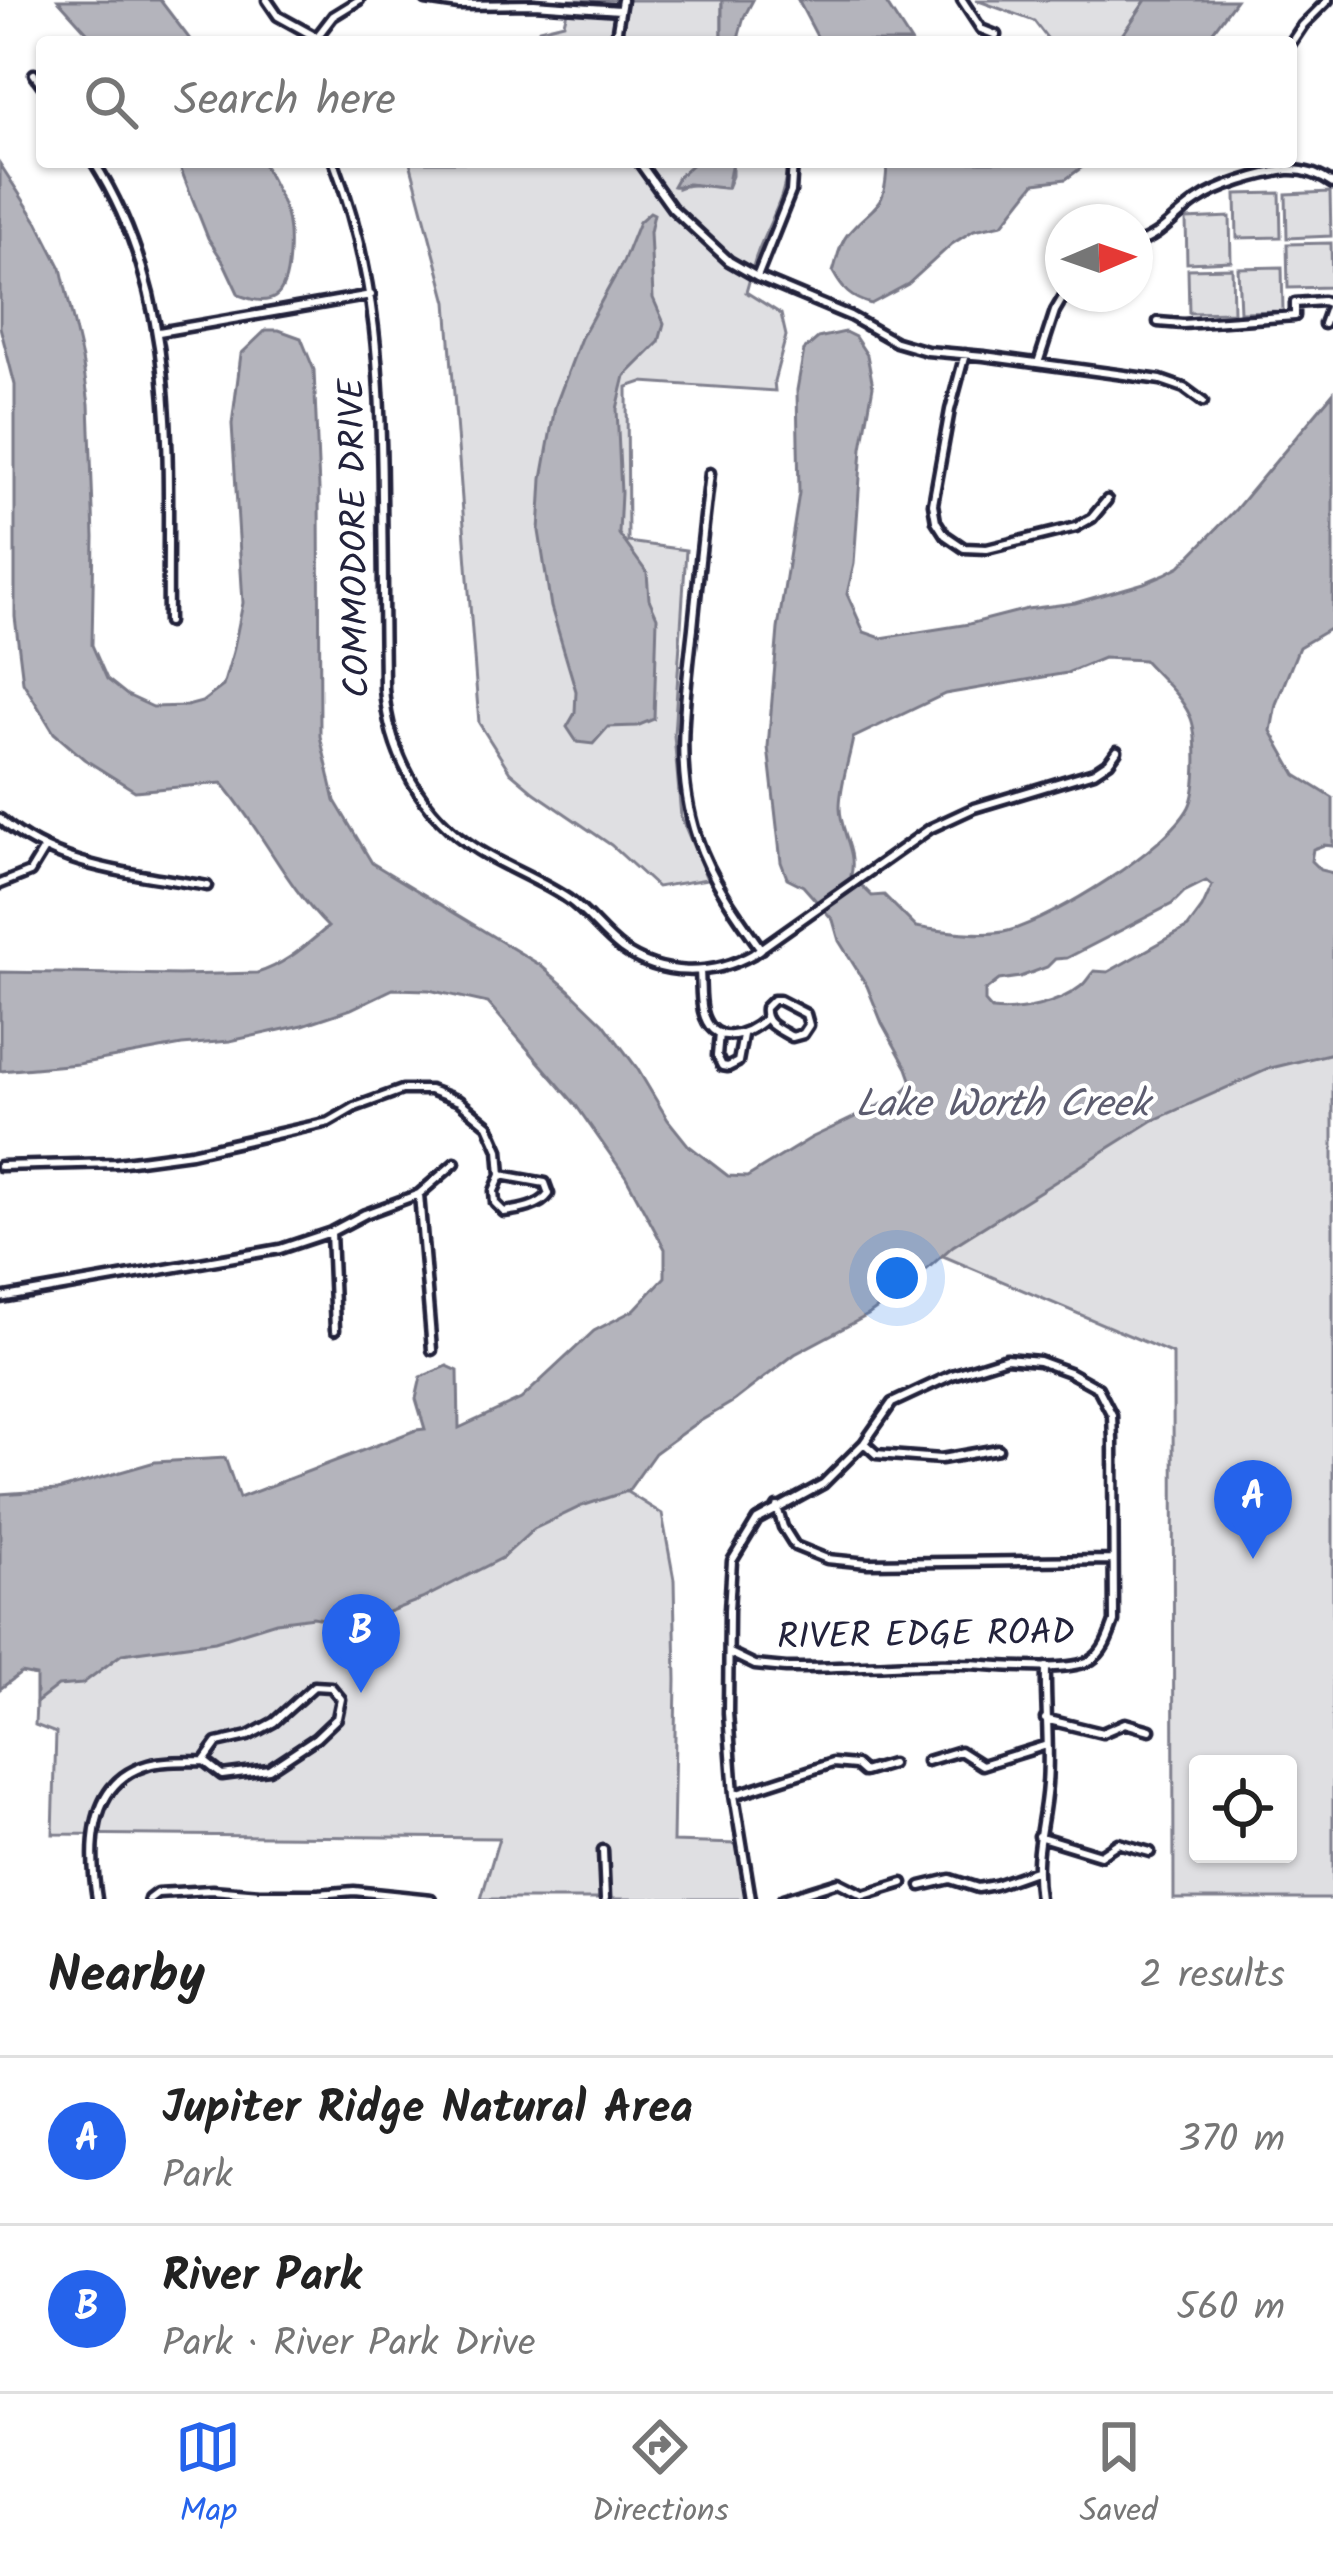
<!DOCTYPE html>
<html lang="en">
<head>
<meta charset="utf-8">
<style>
  body { margin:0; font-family:Kalam,sans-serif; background:#f6f6f6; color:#222 }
  .controls { position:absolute; right:36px; bottom:36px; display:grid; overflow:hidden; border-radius:12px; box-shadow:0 3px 9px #0004 }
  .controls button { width:108px; height:108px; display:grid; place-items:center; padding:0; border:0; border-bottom:3px solid #e0e0e0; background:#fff; color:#222; font:60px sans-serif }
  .compass { position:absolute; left:1045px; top:204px; width:108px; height:108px; border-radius:50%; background:#fff; box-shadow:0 3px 9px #0004; rotate:88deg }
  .you { position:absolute; left:897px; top:1278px; width:42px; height:42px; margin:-30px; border:9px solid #fff; border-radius:50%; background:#1a73e8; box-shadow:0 0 0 18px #1a73e833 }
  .badge { display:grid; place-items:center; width:78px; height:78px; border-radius:50%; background:#2563eb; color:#fff; font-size:39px; font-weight:700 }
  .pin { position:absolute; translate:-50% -99px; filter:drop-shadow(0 3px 6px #0008) }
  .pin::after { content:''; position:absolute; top:63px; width:42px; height:36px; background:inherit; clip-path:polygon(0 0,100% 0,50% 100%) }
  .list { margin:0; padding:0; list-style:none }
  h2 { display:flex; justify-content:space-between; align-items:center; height:156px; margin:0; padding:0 48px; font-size:51px }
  h2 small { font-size:39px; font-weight:400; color:#767676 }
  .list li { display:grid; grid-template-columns:78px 1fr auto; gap:36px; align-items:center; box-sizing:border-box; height:168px; padding:0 48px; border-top:3px solid #e0e0e0 }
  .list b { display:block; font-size:45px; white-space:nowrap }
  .list p { margin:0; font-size:39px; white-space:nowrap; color:#767676 }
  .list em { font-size:39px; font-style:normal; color:#767676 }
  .icon { flex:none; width:66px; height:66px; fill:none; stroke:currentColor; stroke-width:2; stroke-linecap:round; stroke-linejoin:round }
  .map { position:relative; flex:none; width:1333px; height:1899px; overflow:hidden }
  .search { position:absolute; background:#fff; box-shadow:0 3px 9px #0004; left:36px; right:36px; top:36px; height:132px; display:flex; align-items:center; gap:30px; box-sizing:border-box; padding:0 42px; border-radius:12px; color:#767676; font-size:45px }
  .sheet { height:492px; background:#fff }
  nav { display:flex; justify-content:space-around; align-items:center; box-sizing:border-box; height:168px; border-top:3px solid #e0e0e0; background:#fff; font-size:33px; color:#767676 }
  nav a { display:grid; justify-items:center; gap:6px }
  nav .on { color:#2563eb }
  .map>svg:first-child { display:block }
  .green { fill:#dfdfe2; stroke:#80808e; stroke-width:3; fill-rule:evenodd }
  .water { fill:#b4b4bc; stroke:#7a7a88; stroke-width:3; fill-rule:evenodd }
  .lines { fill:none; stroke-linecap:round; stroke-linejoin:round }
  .minor-casing { stroke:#22223b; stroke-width:15 }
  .minor { stroke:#fff; stroke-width:6 }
  .labels { text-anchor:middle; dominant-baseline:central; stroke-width:9; stroke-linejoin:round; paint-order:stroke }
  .street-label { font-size:36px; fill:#22223b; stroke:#fff }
  .water-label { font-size:39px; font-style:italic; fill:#5c5c6f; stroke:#fff }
</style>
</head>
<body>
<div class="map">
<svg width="1333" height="1899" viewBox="0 0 1333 1899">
  <rect width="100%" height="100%" fill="#fff"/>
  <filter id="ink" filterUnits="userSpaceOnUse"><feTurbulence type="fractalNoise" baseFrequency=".00833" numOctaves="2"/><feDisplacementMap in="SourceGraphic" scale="24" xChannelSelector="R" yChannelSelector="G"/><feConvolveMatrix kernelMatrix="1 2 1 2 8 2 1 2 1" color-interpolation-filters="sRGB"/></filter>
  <g filter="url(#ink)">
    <path class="green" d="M570 0H722V42H533L539 29 564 23Z
      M976 0H1146L1117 42H1050L1034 21Z
      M410 162H695L678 177V188C694 182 710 187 727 188L732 176V162H786C789 194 767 225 757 254 752 267 750 280 746 292L781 314 786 336 774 381 775 391 642 382 627 387 628 542 686 550 674 735 681 817 707 879 657 887 611 845 535 793 510 772 479 723 447 302Z
      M1330 192 1331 236 1287 238 1286 194Z
      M1280 193 1281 237 1237 238 1236 194Z
      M1230 217 1231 261 1187 263 1186 219Z
      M1331 243 1332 287 1288 288 1287 244Z
      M1282 267 1283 311 1240 312 1238 268Z
      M1232 268 1233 312 1189 313 1188 269Z
      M1333 1043V1899H1174L1173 1354 936 1253 1188 1095ZM1198 1764H1288V1854H1198Z
      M619 1487 662 1514 674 1580 676 1680 673 1842 737 1844 746 1899H481L499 1838 53 1834 56 1733 35 1725 36 1703 58 1683 122 1651 522 1530Z"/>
    <path class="water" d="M58 0H160L192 42H96Z
      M722 0H753L744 17 737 42H722Z
      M798 0H884L911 42H820Z
      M1146 0H1236L1205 42H1118Z
      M178 162H262C271 178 281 197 286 214 291 232 292 286 275 297 264 304 250 299 239 295L224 263 208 238Z
      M695 162H732L727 188C718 188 694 184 688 184 683 185 678 187 673 186L678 177Z
      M887 162H1089L1066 179 1035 183 1003 224 974 230 952 244 908 284 871 304C850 298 843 290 833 272 837 260 839 245 847 235 874 202 886 213 887 162Z
      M0 164 38 223 61 268 82 359 89 404 94 537 92 645 107 679 127 695 153 707 187 706 202 702 223 686 233 652 243 603 232 424 241 354 266 330H279L301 338 314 370 319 489 320 736 335 801 372 863 540 965 568 989 604 1024 637 1068 668 1120 688 1145 728 1176 747 1177 811 1138 901 1095 912 1082 907 1068 882 1023 867 986 839 941 833 920 803 886 787 878 781 862 768 747 778 629 799 493 797 390 804 350 818 338 845 332 855 337 867 355 873 386 862 448 854 564 847 594 864 632 881 638 969 624 1027 609 1075 603 1144 583 1165 574 1180 566 1236 509 1333 393V627L1299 647 1276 704 1271 731 1296 775 1333 798V846L1324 845 1313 849 1311 861 1320 870 1333 873V1053L1271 1068 1152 1121 953 1246 907 1287 868 1315 795 1354 734 1401 692 1426 655 1453 628 1491 582 1506 534 1529 502 1558 422 1599 375 1617 343 1623 313 1617 276 1622 215 1641 122 1654 82 1684 58 1686 36 1703V1676L21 1673 0 1689V1494L58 1490 155 1462 225 1458 239 1498 416 1430 425 1429 416 1399 421 1377 447 1366 458 1371 459 1428 521 1399 594 1331 634 1310 665 1277V1249L626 1177 575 1104 488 1003 429 990 393 989 351 1009 303 1025 230 1041 182 1045 78 1064 0 1071V972L179 975 257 973C285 965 306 945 328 927 285 884 261 829 222 783L135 791 84 759 54 733 23 682 15 617V385L0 327ZM1103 658 1144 660C1160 678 1180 694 1190 716 1198 733 1198 789 1189 807 1167 849 1054 918 1008 931 986 937 940 931 916 927L884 895 872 896 851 875C857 850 840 832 840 807 840 785 849 760 853 738L945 694 1067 673ZM1206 881 1212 886 1202 908 1188 927 1108 972 1094 971C1089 976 1086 983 1080 987 1059 1004 1018 1013 992 1010L985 1002V991L999 980 1020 977 1047 967 1055 959 1067 958 1172 904 1184 892Z
      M650 212 654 214 650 232 653 298 664 323 659 342 625 376 617 409 621 493 619 534 647 573 649 599 657 617 654 719 637 726 608 727 593 744 577 742 567 727 575 713 576 691 551 607 539 531 542 479 555 407 581 338 623 262 639 222Z"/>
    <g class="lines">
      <defs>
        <path id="minor" d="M267 0 278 16 316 37
          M426 0 459 5 534 4 620 10
          M962 0 981 29 996 35
          M313 42 333 16 359 0
          M615 42 622 0
          M1291 43 1303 25 1328 0
          M34 74 42 85
          M94 162C183 303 166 463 168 622
          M334 162C377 276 381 376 382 496 383 560 383 624 384 689 389 754 421 815 478 850 507 868 540 880 568 899 588 913 602 934 622 949 661 977 712 977 753 954L931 828 974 808 1094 772 1109 762 1117 751
          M639 162 672 208 729 261 757 277 850 316 896 342 927 351 984 356 1161 380 1184 388 1203 402
          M1135 244C1162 236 1174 216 1197 201 1218 186 1263 173 1288 170 1304 169 1320 175 1333 184
          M757 277 791 192 793 162
          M1158 322 1183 324 1295 316V303L1323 301 1331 304
          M1324 324 1333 299
          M159 332 371 295
          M965 354 950 410 933 504 936 521 945 535 964 548 987 549 1076 527 1092 518 1107 500
          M1038 363 1055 311 1065 294
          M710 473C704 524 698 576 693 628 685 698 674 770 697 838 711 879 736 914 761 949
          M0 819C57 869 135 873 207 886
          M0 884 30 872 44 849
          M700 971C701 984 700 999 703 1011 712 1047 745 1037 765 1019
          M773 1000H779L806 1014 809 1025 803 1034 792 1037C780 1029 763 1025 765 1008Z
          M719 1033 717 1056 722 1066 728 1067 738 1062 743 1035
          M0 1166 117 1163 191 1153 329 1122 355 1107 402 1090H430L459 1101 488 1125 499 1150 501 1175 494 1191 495 1203 504 1212C519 1210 540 1207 549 1194L545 1183 501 1175
          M419 1194 432 1350
          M331 1232 335 1330
          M0 1298 280 1249 331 1232 365 1214 419 1194 455 1163
          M864 1443 876 1454 941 1459 998 1449
          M777 1507 783 1527 795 1546 827 1559 868 1563 1112 1560
          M730 1653 755 1665 786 1668C845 1669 904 1662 962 1664 992 1664 1067 1674 1091 1660 1104 1652 1109 1636 1114 1622L1113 1440 1112 1415 1098 1388 1069 1372 1039 1361 1006 1358 952 1375 892 1403 864 1443 823 1484 757 1520 732 1561 729 1610 728 1713 734 1795 751 1899
          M1045 1719 1102 1733 1125 1723 1150 1730
          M927 1761 960 1751 982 1765 1047 1745
          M734 1795 833 1763 856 1765 864 1772 891 1764
          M1038 1836 1100 1855 1118 1843 1150 1852
          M603 1850 605 1899
          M921 1886 950 1879 978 1888 995 1885 1035 1871
          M97 1899C89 1849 88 1782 148 1765 165 1760 187 1762 204 1761L222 1775 269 1769 316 1738 337 1718 341 1699 331 1687 314 1686 274 1722 248 1736 217 1743 204 1761
          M149 1899 157 1893 212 1890 260 1894H318L354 1891 431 1899
          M783 1899 838 1882 864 1895 903 1883
          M1039 1899C1032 1851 1044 1828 1047 1784 1050 1745 1045 1706 1046 1667"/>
      </defs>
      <use href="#minor" class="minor-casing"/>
      <use href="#minor" class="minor"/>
    </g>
  </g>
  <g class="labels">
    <g class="street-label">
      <text transform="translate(356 538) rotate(-91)">COMMODORE DRIVE</text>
      <text transform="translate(926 1636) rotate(-1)">RIVER EDGE ROAD</text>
    </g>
    <g class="water-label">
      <text x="1002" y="1106">Lake Worth Creek</text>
    </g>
  </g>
</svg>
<div class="controls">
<button><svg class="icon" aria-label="locate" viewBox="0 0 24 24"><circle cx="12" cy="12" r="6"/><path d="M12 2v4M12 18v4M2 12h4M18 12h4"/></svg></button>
</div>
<svg class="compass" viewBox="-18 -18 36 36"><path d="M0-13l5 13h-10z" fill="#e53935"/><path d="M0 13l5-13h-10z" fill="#767676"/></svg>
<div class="you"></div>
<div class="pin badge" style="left:1253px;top:1559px">A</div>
<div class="pin badge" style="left:361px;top:1693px">B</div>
<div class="search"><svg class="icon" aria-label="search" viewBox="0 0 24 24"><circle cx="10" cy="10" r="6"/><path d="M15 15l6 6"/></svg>Search here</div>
</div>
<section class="sheet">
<h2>Nearby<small>2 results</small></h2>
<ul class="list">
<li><span class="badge">A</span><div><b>Jupiter Ridge Natural Area</b><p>Park</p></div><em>370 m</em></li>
<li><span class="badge">B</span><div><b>River Park</b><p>Park · River Park Drive</p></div><em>560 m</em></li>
</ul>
</section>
<nav>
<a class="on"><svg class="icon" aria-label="map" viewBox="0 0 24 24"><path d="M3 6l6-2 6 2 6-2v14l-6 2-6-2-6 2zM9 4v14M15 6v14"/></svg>Map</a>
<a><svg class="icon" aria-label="directions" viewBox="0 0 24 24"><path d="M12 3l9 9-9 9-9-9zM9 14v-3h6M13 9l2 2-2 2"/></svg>Directions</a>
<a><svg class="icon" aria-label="saved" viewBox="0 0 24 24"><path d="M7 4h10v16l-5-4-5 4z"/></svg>Saved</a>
</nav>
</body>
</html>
